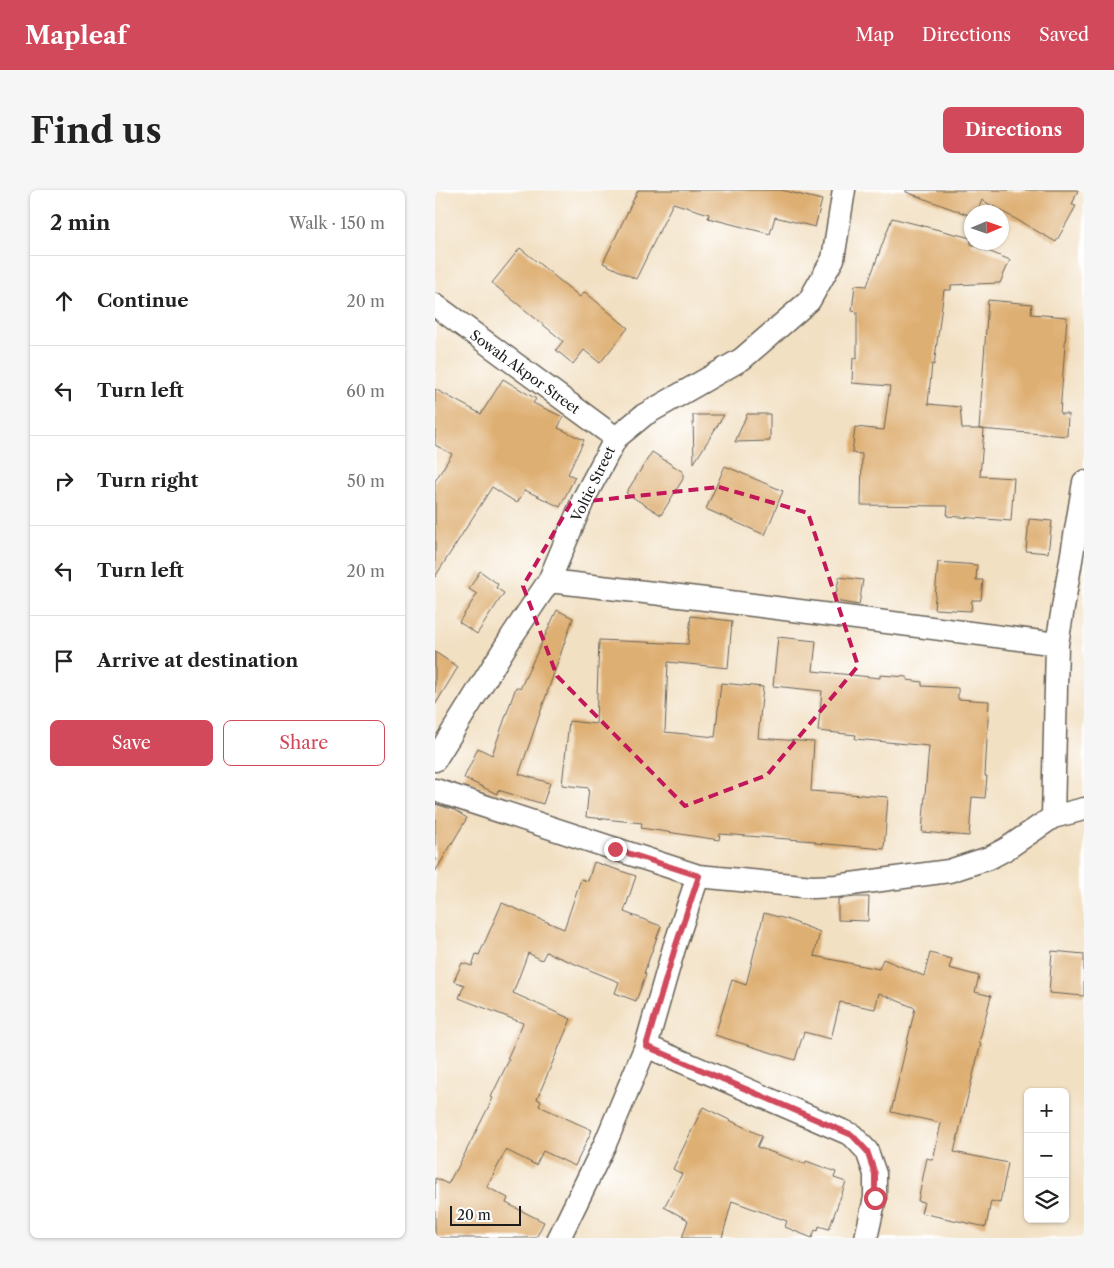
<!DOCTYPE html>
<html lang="en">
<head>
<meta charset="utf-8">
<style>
  body { margin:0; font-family:"Libre Caslon Text",serif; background:#f6f6f6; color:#222 }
  .controls { position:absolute; right:15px; bottom:15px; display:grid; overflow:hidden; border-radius:8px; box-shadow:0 1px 4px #0004 }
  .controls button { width:45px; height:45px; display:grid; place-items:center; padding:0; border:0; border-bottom:1px solid #e0e0e0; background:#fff; color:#222; font:25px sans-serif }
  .compass { position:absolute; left:529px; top:15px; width:45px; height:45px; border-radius:50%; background:#fff; box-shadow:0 1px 4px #0004; rotate:88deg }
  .scale { position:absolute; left:15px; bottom:12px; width:71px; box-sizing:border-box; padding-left:5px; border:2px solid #1c1c1c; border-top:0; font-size:14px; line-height:18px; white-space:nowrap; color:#1c1c1c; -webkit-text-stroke:4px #fff; paint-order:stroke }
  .stop { position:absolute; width:15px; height:15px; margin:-11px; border:4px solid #d1495b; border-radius:50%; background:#fff }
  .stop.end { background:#d1495b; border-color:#fff; box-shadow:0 1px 5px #0008 }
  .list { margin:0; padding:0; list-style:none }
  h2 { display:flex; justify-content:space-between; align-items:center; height:65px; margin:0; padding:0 20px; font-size:21px }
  h2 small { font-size:16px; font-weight:400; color:#767676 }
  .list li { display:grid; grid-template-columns:32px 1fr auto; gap:15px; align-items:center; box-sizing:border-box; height:90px; padding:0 20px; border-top:1px solid #e0e0e0 }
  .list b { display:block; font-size:19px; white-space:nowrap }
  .list em { font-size:16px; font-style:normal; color:#767676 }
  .actions { display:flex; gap:10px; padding:15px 20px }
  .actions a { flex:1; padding:11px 0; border:1px solid #d1495b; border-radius:8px; text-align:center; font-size:18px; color:#d1495b }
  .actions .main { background:#d1495b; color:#fff }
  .icon { flex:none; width:28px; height:28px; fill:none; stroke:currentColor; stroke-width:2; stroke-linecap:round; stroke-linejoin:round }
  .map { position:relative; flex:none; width:649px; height:1048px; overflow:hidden; border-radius:8px }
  header { display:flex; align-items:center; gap:30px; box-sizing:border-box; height:70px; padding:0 25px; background:#d1495b; color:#fff }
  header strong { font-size:24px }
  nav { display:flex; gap:28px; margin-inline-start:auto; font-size:18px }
  .intro { display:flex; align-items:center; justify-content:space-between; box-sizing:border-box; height:120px; padding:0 30px }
  h1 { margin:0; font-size:35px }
  .button { padding:12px 22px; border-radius:8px; background:#d1495b; color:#fff; font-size:18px; font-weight:700 }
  main { display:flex; gap:30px; padding:0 30px }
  aside { flex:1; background:#fff; border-radius:8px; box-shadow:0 1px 4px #0004 }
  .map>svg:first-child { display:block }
  .building { fill:#deaf72 }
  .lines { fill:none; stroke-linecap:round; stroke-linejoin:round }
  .minor-casing { stroke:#676156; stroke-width:25 }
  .minor { stroke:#fff; stroke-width:22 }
  .route { stroke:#d1495b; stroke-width:6 }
  .marked { fill:none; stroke:#c2185b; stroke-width:4; stroke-dasharray:10 6; stroke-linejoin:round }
  .labels { text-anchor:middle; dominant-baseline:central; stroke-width:4.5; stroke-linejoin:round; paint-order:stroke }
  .street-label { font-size:14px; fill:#1c1c1c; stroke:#fff }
</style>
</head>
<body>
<header>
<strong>Mapleaf</strong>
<nav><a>Map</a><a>Directions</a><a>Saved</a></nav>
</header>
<div class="intro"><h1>Find us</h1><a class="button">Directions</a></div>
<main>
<aside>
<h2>2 min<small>Walk · 150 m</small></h2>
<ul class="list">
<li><svg class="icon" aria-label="ahead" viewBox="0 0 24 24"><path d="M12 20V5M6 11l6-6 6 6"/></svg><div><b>Continue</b></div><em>20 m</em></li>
<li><svg class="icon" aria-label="left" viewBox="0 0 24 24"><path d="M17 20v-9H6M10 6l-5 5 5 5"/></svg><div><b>Turn left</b></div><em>60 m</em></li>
<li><svg class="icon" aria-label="right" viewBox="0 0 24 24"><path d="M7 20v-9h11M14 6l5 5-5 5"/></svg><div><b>Turn right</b></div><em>50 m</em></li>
<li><svg class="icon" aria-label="left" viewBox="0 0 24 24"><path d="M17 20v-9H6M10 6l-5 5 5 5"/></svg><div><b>Turn left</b></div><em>20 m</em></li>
<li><svg class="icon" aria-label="arrive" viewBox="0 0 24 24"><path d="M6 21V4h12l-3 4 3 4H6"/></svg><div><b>Arrive at destination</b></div></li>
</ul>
<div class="actions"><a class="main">Save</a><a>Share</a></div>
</aside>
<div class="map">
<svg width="649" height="1048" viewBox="0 0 649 1048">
  <rect width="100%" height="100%" fill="#fff"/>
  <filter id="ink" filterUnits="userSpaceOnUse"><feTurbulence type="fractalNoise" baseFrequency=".02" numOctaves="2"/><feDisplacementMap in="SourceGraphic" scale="10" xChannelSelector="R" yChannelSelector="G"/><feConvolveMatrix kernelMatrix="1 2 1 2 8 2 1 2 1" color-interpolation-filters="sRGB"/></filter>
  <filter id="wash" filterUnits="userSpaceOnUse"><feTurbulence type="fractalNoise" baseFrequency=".0096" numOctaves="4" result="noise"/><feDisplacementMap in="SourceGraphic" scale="20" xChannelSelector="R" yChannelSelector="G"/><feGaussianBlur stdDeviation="1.12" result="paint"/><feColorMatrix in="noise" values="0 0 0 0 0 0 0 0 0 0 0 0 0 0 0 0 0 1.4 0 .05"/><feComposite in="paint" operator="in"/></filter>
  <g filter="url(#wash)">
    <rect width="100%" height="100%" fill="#f2e0c3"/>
    <g id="blocks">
      <path class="building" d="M203 0H346L387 10 380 37 340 27 335 44 273 28 274 24 238 13 201 89 168 73Z
        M471 0H643L637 15 641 16 621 52 547 10 542 22H536V26L471 2Z
        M457 28 536 48V54L575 70 565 93 516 95V100H509L499 175 497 174 493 214 525 217 527 239H549L545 286 579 288 576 331 512 326 513 316 426 315 427 264 417 263 420 237 449 240 455 196 417 193 418 168 422 169V122L417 121 420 95 432 96Z
        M85 58 145 107 150 102 193 138 165 173 149 160 138 174 121 160 128 151 57 93Z
        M553 110 597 114 596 124 632 127 625 224H633L632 246 544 239Z
        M68 189 101 209 98 213 128 227 123 238 149 250 133 284 140 287 125 317 90 300 82 313 57 297 0 387V291L17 264 0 255V199L46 224Z
        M312 224H335V251L300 252Z
        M258 225H289L259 273Z
        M217 262 248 282V289L226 325 191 303Z
        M290 276 348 301 330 345 271 319Z
        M594 329 617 331 613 363 591 361Z
        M503 372 542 375 541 390H548L546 410H537L536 421 499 419Z
        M45 381 63 394 61 398 69 403 42 444 24 432 42 404 34 399Z
        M404 387 428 390 424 415 400 411Z
        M122 420 138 428 84 584 115 593 108 614 63 600 62 604 29 588 43 558 57 565 81 497 85 499Z
        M256 426 297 431 293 478 233 472 230 542 280 547 286 493 328 497 323 548 379 552 376 601 453 607 449 659 380 653V651L285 644 284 650 206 638 207 633 151 627 154 598 127 595 134 531 161 534 164 450 253 454Z
        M343 447 381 451 378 481 445 488V485L472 487V490L487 492V496L523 498V509L554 511 550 586H552L550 608 537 607 534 646 487 642 494 556 420 549 421 545 383 541 387 501 338 496Z
        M0 462 23 477 0 515Z
        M0 614 19 620 32 628 0 682Z
        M159 672 201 686 189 722 226 736 209 783 211 784 201 811 180 803 184 792 111 762 107 770 93 763 78 803 136 829 102 909 106 911 104 916 157 940 140 976 108 961 101 975 71 960 52 997 73 1008 71 1013 109 1032 101 1048H0V988L13 994 20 981H21L58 908 56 907 74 870 72 869 88 833 24 808 29 795 19 791 27 773 37 776 41 764 44 765 67 713 129 739 146 689 153 691Z
        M421 707H434L433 731 403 730V709Z
        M329 723 351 729 385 742 379 766 444 779 448 769 489 786 495 763 517 769 514 778 544 786 540 802 556 806 544 853H546L519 962 573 973 565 1013 556 1011 551 1037 486 1023 489 1012 483 1011 492 968 498 970 506 933 456 922 480 818 444 803 440 819 405 812 396 849 369 842 360 870 280 845 297 790 311 795Z
        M617 761 649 764V806L614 803Z
        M268 917 327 946 322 957 370 974 371 971 401 982 399 988 411 992 394 1039 384 1036 383 1041 380 1040 377 1048 350 1037 352 1031 297 1011 287 1048H247L253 1030 229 1017 247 984 238 979Z"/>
    </g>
  </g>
  <g filter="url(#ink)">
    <use href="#blocks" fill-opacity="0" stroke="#676156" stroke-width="1"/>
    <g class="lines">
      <defs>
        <path id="minor" d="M0 115 181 248
          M114 391 279 410 622 454
          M0 570 77 446 114 391 149 308 181 248 209 225 307 169 374 111 398 69 409 0
          M0 600 263 686 239 758 211 856 170 954 124 1048
          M618 627 622 454 649 292
          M263 686 378 697 401 696 514 681 554 668 571 659 618 627 649 619
          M211 856 417 945 432 961 440 984V1008L431 1048"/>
      </defs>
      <use href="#minor" class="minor-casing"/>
      <use href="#minor" class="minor"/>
    </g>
  </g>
  <g class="lines" filter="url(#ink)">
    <path class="route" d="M180 659 264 686 240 758 211 856 417 945 432 961 440 984V1008"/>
  </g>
  <path class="marked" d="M284 297 373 323 423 476 332 585 250 616 122 486 88 396 136 313Z"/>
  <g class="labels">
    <g class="street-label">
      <text transform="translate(90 182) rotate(36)">Sowah Akpor Street</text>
      <text transform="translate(158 294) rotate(-64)">Voltic Street</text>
    </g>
  </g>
</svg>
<div class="controls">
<button>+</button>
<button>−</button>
<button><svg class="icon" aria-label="layers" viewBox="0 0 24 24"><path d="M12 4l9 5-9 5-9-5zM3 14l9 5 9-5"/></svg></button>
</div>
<svg class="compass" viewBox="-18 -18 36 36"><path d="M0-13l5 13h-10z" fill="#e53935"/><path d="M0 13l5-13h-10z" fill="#767676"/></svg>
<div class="scale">20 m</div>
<div class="stop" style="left:440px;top:1008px"></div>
<div class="stop end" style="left:180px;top:659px"></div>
</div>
</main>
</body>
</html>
